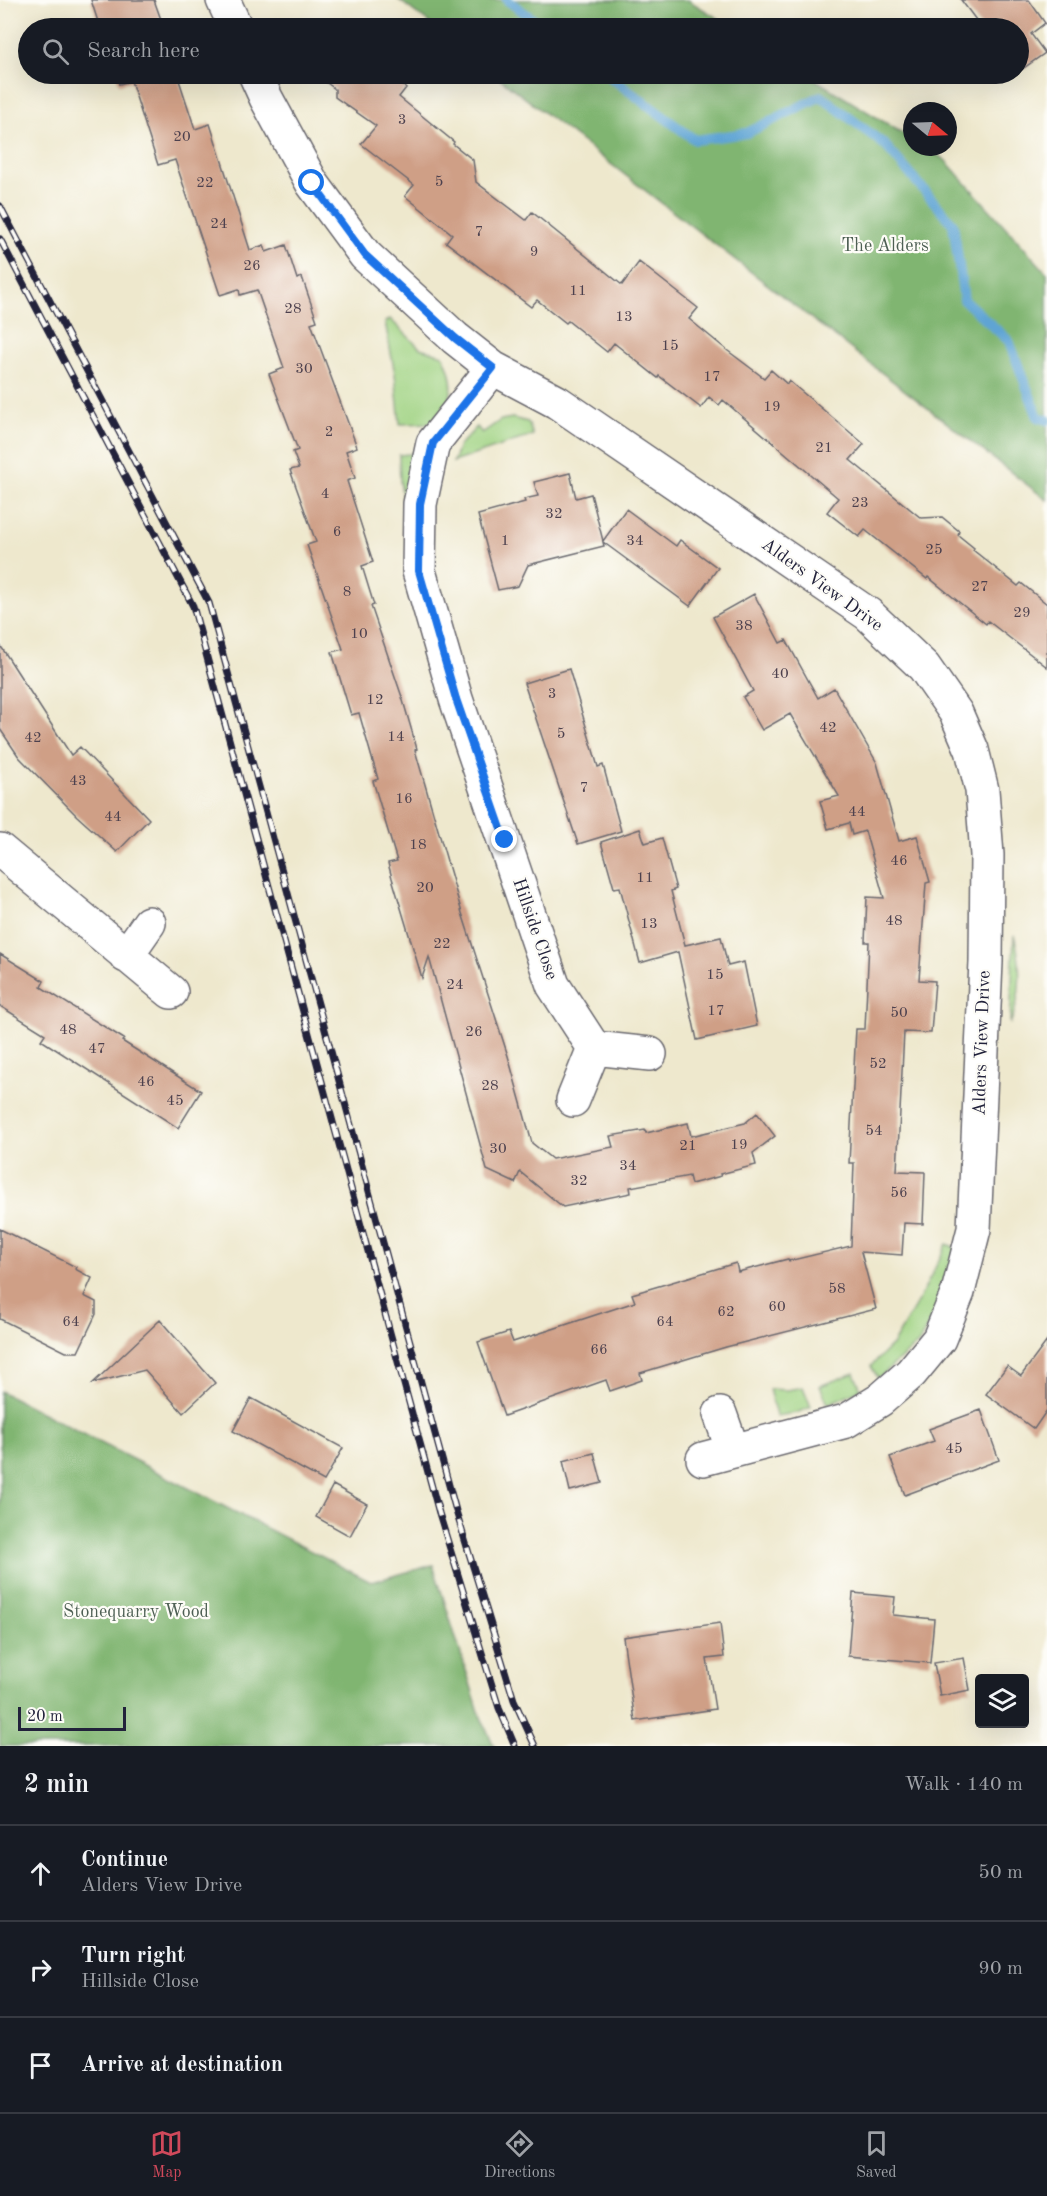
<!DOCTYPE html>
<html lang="en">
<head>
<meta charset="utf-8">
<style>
  body { margin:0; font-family:"Old Standard TT",serif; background:#242831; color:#f1f3f6 }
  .controls { position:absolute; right:18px; bottom:18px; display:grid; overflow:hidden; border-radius:6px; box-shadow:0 6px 24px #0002 }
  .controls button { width:54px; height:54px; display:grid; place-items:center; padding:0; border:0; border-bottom:2px solid #363941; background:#171b24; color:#f1f3f6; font:30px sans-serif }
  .compass { position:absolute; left:903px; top:102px; width:54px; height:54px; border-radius:50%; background:#171b24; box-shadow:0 6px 24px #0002; rotate:109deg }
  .scale { position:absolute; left:18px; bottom:15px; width:108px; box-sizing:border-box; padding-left:6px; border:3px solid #22223b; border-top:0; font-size:16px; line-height:21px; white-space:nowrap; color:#22223b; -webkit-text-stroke:4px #fdfcf7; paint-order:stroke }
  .stop { position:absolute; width:18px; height:18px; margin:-14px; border:4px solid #1a73e8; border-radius:50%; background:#fff }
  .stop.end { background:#1a73e8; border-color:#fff; box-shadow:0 2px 6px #0008 }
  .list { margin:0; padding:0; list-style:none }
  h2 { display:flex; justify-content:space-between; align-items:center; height:78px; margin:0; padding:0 24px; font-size:26px }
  h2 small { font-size:20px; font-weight:400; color:#9ea1a6 }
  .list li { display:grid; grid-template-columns:39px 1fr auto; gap:18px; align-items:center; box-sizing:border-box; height:96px; padding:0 24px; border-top:2px solid #363941 }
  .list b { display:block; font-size:22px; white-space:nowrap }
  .list p { margin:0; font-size:20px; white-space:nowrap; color:#9ea1a6 }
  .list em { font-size:20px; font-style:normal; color:#9ea1a6 }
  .icon { flex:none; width:33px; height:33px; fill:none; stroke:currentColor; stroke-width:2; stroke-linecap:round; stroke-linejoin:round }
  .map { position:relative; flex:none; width:1047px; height:1746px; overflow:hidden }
  .search { position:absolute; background:#171b24; box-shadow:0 6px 24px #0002; left:18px; right:18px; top:18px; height:66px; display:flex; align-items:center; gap:15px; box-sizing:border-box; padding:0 21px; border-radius:33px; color:#9ea1a6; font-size:22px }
  .sheet { height:366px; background:#171b24 }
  nav { display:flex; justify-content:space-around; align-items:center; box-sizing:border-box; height:84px; border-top:2px solid #363941; background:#171b24; font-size:16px; color:#9ea1a6 }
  nav a { display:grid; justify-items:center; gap:3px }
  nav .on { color:#d1495b }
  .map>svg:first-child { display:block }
  .green { fill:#a0d383; stroke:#617a5f; stroke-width:1.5 }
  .forest { fill:#80b571; stroke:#516c56; stroke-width:1.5 }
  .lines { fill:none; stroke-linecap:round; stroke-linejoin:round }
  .stream { stroke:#5ea4d4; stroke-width:10 }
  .building { fill:#cf9f86 }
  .minor-casing { stroke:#69676e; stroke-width:36 }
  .minor { stroke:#fff; stroke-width:33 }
  .rail-casing { stroke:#22223b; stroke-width:7 }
  .rail { stroke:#fdfcf7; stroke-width:4.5; stroke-dasharray:14; stroke-linecap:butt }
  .route { stroke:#1a73e8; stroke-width:8 }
  .labels { text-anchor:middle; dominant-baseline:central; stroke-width:4.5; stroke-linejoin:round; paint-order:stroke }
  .number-label { font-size:15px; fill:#4d414e }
  .park-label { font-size:18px; fill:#4e6054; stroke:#fdfcf7 }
  .street-label { font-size:18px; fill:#22223b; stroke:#fdfcf7 }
</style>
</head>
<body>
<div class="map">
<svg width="1047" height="1746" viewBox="0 0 1047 1746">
  <rect width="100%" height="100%" fill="#fdfcf7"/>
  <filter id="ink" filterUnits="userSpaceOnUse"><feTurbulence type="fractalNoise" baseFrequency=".0167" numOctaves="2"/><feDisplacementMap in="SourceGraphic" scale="12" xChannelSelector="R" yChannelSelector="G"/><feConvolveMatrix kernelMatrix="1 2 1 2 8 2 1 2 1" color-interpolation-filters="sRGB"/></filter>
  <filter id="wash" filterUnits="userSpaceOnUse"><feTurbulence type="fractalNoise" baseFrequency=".008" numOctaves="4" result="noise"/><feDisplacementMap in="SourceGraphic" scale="24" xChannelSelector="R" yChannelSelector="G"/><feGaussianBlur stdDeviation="1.35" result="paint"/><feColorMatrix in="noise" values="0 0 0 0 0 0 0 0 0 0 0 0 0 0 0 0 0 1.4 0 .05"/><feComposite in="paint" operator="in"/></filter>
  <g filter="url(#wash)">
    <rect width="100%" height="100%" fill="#eee8cd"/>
    <path class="green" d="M390 319 420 348 443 355C457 385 453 394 439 423L400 424 395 374 385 322Z
      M512 418 528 422 533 435 453 462 459 446 477 427 482 433 501 420Z
      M420 453 406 520 400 481 399 455Z
      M1014 935C1022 964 1022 996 1010 1024Z
      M947 1244 956 1248 950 1280 919 1343 878 1378 871 1366 893 1344 919 1300Z
      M854 1373 861 1389 828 1404 820 1386Z
      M803 1387 811 1407 796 1413 776 1416 769 1389 787 1390Z"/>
    <path class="forest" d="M399 0H688L734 28H436Z
      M494 74H806L912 139V147H925L945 160 1047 273V500Z
      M0 1391 371 1582 433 1565 480 1715 494 1746H0Z"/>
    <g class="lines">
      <path class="stream" d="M507 0 545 28
        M606 74 695 140 747 133 821 96 885 145 953 224 964 300 1009 341 1038 417 1047 420"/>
    </g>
    <g id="blocks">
      <path class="building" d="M91 0H154L164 28H100Z
        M961 0H1029L1045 23 1031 34 1045 53 1018 72V28H982Z
        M116 74H177L195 129 210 124 250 250 264 245 266 252 286 245 297 279 302 277 317 321 311 323 357 447 346 451 355 478 347 481 373 562 362 566 374 605 371 606 402 697 417 749 415 750 462 913 508 1056 532 1143 552 1159 613 1147 610 1136 645 1130 646 1133 688 1123 691 1136 745 1123 757 1113 775 1136 753 1153 756 1165 720 1174 721 1176 691 1184 689 1176 630 1187 631 1193 563 1207 520 1172 515 1183 487 1170 429 957 422 978 392 878 388 863 397 861 373 781 378 779 359 713 351 715 332 652 343 649 307 545 316 542 290 470 299 468 293 452 298 450 269 374 284 368 257 290 240 295 239 289 220 295 175 160 158 165 131 81 119 84Z
        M329 74H387L406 88 399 97 454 142 453 144 473 160 476 182 526 220 532 212 622 285 639 262 698 308 689 319 728 351 764 378 771 370 787 384 789 381 864 444 850 460 921 518 942 517 959 531 958 535 974 548 973 550 1018 586 1021 583 1047 604V667L988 621 986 624 928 577 927 579 865 530 859 537 827 512 838 498 723 400 719 405 709 397 701 408 659 376 658 378 614 343 607 352 568 321 566 323 537 300 531 307 446 242 452 234 405 196 414 185 361 144 376 126 335 97V89L323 80Z
        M570 473 576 498 591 494 603 541 626 509 676 546 680 540 718 568 690 606 603 542 604 546 528 565 518 586 498 590 478 515 525 502 524 499 538 496 534 482Z
        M754 594 780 643 786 640 818 698 834 688 877 763 899 841 917 836 930 882 926 883 919 980 935 981 931 1033 904 1032 897 1171 925 1172 923 1224 904 1223 902 1255 861 1252 876 1309 726 1347 640 1373 642 1380 610 1391 606 1380 504 1416 478 1342 509 1332 513 1342 635 1302 632 1294 736 1263 738 1272 788 1259 789 1261 851 1246 854 1163H849L856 1029H865L869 942H865L867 897 884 898 865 831 852 835 849 823 828 829 820 801 839 796 790 714 762 730 743 697 753 691 713 617Z
        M0 645 71 755 80 747 149 819 117 852 77 816 19 757 0 729Z
        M569 669 598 767 603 765 621 831 578 844 524 683Z
        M640 829 645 843 662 838 676 889 671 891 685 945 721 937 728 966 744 962 757 1026 697 1040 678 952 640 963 620 887 614 888 601 842Z
        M0 954 44 981 41 987 124 1039 122 1041 201 1091 178 1128 41 1040 45 1034 0 1006Z
        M0 1229 76 1267 75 1269 92 1278 84 1296 96 1302V1314L78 1352H66L0 1319Z
        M160 1320 215 1383 183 1413 145 1370 93 1383Z
        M1047 1341V1410L1034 1429 986 1394 1007 1366 1021 1376Z
        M251 1398 343 1448 324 1481 233 1431Z
        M981 1410 999 1460 905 1495 890 1457 934 1441 929 1429Z
        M594 1453 602 1483 570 1491 563 1461Z
        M333 1485 367 1504 350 1536 316 1517Z
        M853 1593 895 1597 893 1615 934 1619 930 1663 848 1656Z
        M720 1623 724 1657 707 1659 715 1709 635 1721 623 1637Z
        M964 1658 970 1690 940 1696 934 1663Z"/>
    </g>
  </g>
  <g filter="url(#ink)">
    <use href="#blocks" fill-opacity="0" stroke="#69676e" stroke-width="1.5"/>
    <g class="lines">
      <defs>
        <path id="minor" d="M223 0 236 28
          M255 74 266 98 312 183 365 255 455 338 493 368 557 402 868 614 924 667 956 713 972 750 982 790 987 855 986 962 974 1229 958 1292 939 1339 911 1373 880 1400 846 1421 703 1459
          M493 368 433 443 420 504 419 571 456 699 553 985 594 1048
          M0 850 171 992
          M126 956 149 923
          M573 1100 594 1048 650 1054
          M720 1414 733 1451"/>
      </defs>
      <use href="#minor" class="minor-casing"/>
      <use href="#minor" class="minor"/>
      <defs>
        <path id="rail" d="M0 206 209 603 456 1511 514 1700 535 1746
          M0 239 193 606 439 1513 499 1708 515 1746"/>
      </defs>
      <use href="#rail" class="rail-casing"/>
      <use href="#rail" class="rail"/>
    </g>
  </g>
  <g class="lines" filter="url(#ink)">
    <path class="route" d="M312 183 365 255 455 338 493 368 433 443 420 504 419 571 456 699 505 840"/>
  </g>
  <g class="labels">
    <g class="number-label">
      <text x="402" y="120">3</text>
      <text x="182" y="137">20</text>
      <text x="439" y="182">5</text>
      <text x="205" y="183">22</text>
      <text x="219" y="224">24</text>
      <text x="479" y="232">7</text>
      <text x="534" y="252">9</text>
      <text x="252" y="266">26</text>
      <text x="578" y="291">11</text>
      <text x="293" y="309">28</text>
      <text x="624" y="317">13</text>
      <text x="670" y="346">15</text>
      <text x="304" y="369">30</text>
      <text x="712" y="377">17</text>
      <text x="772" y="407">19</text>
      <text x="329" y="432">2</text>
      <text x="824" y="448">21</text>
      <text x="325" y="494">4</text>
      <text x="860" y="503">23</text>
      <text x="554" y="514">32</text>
      <text x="337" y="532">6</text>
      <text x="505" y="541">1</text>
      <text x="635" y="541">34</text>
      <text x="934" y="550">25</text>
      <text x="980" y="587">27</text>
      <text x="347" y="592">8</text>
      <text x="1022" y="613">29</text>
      <text x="744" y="626">38</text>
      <text x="359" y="634">10</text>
      <text x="780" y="674">40</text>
      <text x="552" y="694">3</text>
      <text x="375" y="700">12</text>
      <text x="828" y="728">42</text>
      <text x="561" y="734">5</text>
      <text x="396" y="737">14</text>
      <text x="33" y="738">42</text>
      <text x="78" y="781">43</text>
      <text x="584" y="788">7</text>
      <text x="404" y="799">16</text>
      <text x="857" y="812">44</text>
      <text x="113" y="817">44</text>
      <text x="418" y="845">18</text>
      <text x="899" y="861">46</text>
      <text x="645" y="878">11</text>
      <text x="425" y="888">20</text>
      <text x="894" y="921">48</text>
      <text x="649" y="924">13</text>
      <text x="442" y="944">22</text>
      <text x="715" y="975">15</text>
      <text x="455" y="985">24</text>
      <text x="716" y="1011">17</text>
      <text x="899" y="1013">50</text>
      <text x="68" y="1030">48</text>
      <text x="474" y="1032">26</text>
      <text x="97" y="1049">47</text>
      <text x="878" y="1064">52</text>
      <text x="146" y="1082">46</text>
      <text x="490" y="1086">28</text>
      <text x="175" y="1101">45</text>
      <text x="874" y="1131">54</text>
      <text x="739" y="1145">19</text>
      <text x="688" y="1146">21</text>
      <text x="498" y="1149">30</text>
      <text x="628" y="1166">34</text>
      <text x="579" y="1181">32</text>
      <text x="899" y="1193">56</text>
      <text x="837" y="1289">58</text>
      <text x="777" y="1307">60</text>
      <text x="726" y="1312">62</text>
      <text x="71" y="1322">64</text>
      <text x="665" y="1322">64</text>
      <text x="599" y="1350">66</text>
      <text x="954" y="1449">45</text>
    </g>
    <g class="park-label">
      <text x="885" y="246">The Alders</text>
      <text x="136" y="1612">Stonequarry Wood</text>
    </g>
    <g class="street-label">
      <text transform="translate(822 585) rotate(36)">Alders View Drive</text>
      <text transform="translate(535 929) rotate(71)">Hillside Close</text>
      <text transform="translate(982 1043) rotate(-88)">Alders View Drive</text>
    </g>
  </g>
</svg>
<div class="controls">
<button><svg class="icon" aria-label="layers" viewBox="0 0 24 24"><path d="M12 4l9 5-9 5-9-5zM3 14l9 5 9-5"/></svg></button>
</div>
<svg class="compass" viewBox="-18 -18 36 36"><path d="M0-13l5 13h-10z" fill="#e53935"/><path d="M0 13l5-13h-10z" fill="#9ea1a6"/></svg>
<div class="scale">20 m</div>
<div class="stop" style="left:312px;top:183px"></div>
<div class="stop end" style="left:505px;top:840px"></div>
<div class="search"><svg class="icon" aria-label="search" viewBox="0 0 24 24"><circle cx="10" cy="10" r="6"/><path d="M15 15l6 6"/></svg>Search here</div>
</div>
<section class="sheet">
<h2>2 min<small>Walk · 140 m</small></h2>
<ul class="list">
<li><svg class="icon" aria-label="ahead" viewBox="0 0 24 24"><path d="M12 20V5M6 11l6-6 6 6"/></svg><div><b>Continue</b><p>Alders View Drive</p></div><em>50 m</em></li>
<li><svg class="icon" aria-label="right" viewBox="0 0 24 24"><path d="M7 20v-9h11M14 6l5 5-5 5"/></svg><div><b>Turn right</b><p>Hillside Close</p></div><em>90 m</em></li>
<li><svg class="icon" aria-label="arrive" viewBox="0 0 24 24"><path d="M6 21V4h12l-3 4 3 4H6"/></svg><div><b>Arrive at destination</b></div></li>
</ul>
</section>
<nav>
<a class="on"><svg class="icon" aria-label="map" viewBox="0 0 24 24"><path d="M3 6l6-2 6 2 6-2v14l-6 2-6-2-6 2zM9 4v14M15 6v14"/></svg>Map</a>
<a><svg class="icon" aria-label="directions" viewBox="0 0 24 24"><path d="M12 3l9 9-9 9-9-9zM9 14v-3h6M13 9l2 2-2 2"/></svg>Directions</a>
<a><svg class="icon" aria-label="saved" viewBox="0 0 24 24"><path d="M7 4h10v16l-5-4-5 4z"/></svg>Saved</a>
</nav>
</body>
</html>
